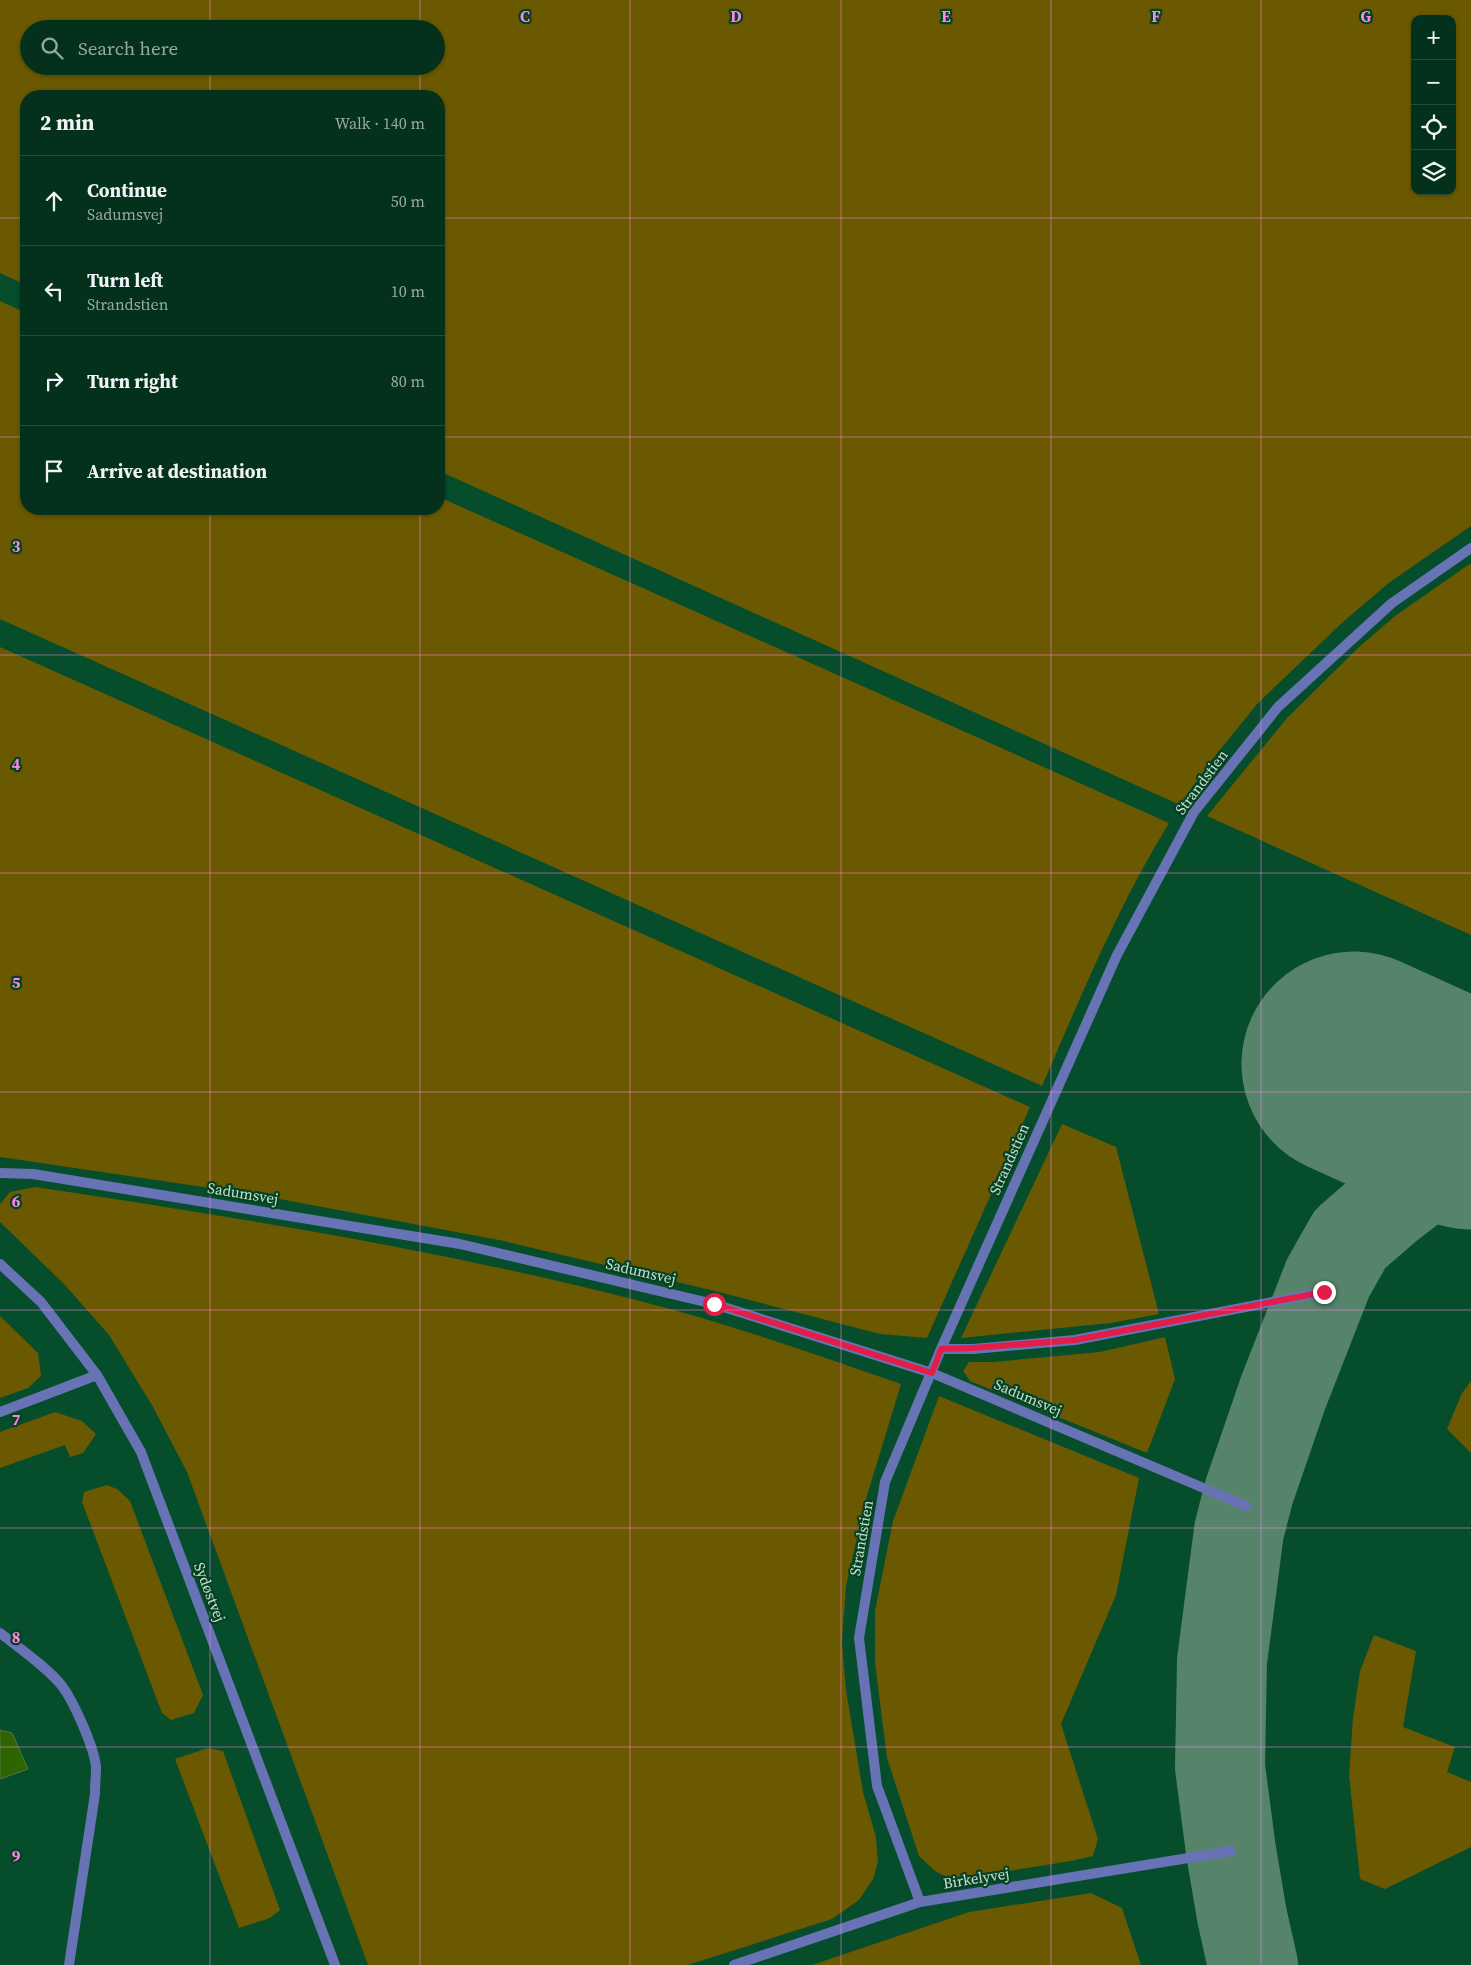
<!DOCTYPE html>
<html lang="en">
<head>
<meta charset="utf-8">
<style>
  body { margin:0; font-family:"Source Serif 4",serif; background:#123d28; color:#f1f3f6 }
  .controls { position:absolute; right:15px; top:15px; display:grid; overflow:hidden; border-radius:10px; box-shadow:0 1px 4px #0004 }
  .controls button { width:45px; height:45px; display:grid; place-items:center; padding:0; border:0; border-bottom:1px solid #254c3a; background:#04311b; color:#f1f3f6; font:25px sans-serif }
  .stop { position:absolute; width:15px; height:15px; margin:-11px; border:4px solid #e11d48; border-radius:50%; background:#fff }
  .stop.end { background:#e11d48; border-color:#fff; box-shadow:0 1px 5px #0008 }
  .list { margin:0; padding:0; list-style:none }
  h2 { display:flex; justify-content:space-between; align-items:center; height:65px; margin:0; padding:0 20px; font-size:21px }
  h2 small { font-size:16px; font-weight:400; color:#97a9a3 }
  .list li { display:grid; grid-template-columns:32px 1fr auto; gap:15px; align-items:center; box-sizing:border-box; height:90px; padding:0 20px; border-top:1px solid #254c3a }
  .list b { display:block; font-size:19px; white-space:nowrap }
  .list p { margin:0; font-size:16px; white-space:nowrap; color:#97a9a3 }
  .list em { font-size:16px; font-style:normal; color:#97a9a3 }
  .icon { flex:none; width:28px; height:28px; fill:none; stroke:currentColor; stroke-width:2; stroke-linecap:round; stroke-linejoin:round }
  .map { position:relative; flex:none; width:1471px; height:1965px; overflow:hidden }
  .search { position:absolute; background:#04311b; box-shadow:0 1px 4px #0004; left:20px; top:20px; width:425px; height:55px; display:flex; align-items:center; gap:12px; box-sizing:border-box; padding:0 18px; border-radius:28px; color:#97a9a3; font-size:19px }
  .panel { position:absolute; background:#04311b; box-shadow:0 1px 4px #0004; left:20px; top:90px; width:425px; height:425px; border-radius:20px }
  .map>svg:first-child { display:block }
  .built { fill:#054d2b; fill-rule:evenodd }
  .green { fill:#6a5901; fill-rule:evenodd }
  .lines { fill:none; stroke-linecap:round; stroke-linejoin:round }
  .taxiway { stroke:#56846b; stroke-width:90 }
  .runway { stroke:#56846b; stroke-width:225 }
  .building { fill:#2e6500; stroke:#557447 }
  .service { stroke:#6873b5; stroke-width:10 }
  .route { stroke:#e11d48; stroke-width:6 }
  .grid { fill:none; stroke:#fc86e3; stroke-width:1; stroke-opacity:0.55 }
  .labels { text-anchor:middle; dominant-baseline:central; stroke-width:4.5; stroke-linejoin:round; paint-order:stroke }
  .street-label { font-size:15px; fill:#c4e0cd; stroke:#064124 }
  .grid-label { font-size:16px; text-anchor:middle; font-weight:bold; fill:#fc86e3; stroke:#064124; stroke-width:4.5; stroke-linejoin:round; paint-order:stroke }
</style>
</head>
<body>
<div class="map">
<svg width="1471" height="1965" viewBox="0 0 1471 1965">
  <rect width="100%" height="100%" fill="#064124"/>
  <path class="built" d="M0 0H1471V1965H0ZM1415 19H1452V191H1415ZM29 29H436V66H29ZM26 96H439V509H26Z"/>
  <path class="green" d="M0 0H1471V526L1390 582 1344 621 1258 703 1210 762 1180 805 439 471V96H26V285L0 273ZM1415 19H1452V191H1415ZM29 29H436V66H29Z
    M0 301 26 313V509H439V497L1169 823C1118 906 1081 996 1042 1086L0 619Z
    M1471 563V935L1207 816 1287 718 1358 648 1395 616Z
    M0 647 1030 1107 927 1338 880 1334 719 1292 499 1240 258 1195 0 1157Z
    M1062 1124 1116 1147 1159 1314 1111 1323 961 1338Z
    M35 1187C235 1217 436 1249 632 1299 724 1322 812 1353 901 1384L866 1499 846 1586 842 1643 846 1690 863 1792 876 1837 878 1862 873 1879 859 1900 832 1919 688 1965H368L187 1472 153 1407 109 1335 65 1285 0 1222V1204L10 1192Z
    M0 1316 38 1353 41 1376 28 1388 0 1398Z
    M1165 1337 1175 1379 1147 1453 970 1381 963 1371 969 1362H993L1100 1352Z
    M1471 1381V1453L1447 1429 1462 1393Z
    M939 1396 1139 1478 1116 1595 1061 1724 1098 1839 1093 1856 1071 1861 953 1880 935 1871 919 1856 887 1758 875 1663V1611L893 1521Z
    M55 1412 82 1421 96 1434 83 1453 70 1457 65 1445 0 1468V1432Z
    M107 1485 117 1489 130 1501 203 1695 194 1713 171 1720 162 1713 82 1502 84 1492Z
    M1374 1635 1416 1651 1403 1727 1455 1747 1447 1772 1471 1782V1847L1385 1889 1360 1879 1349 1775 1353 1718 1360 1671Z
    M208 1748 223 1751 280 1910 270 1918 239 1928 175 1759Z
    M1091 1893 1122 1908 1141 1965H812L969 1912Z"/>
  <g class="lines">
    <path class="taxiway" d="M1253 1965 1242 1916 1231 1851 1220 1767 1222 1661 1239 1531 1249 1492 1283 1393 1328 1278 1350 1239 1388 1206 1427 1176 1471 1164"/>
    <path class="runway" d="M1354 1064 1471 1117"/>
  </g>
  <path class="building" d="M0 1730 12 1733 28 1769 0 1779Z"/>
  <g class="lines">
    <path class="service" d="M0 1173 33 1174 460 1244 714 1304 932 1373 1246 1506
      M0 1264 41 1302 97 1375 141 1452 335 1965
      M941 1349H973L1075 1340 1324 1292
      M0 1412 97 1375
      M0 1633C18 1647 48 1668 62 1686 74 1702 94 1747 96 1767 96 1776 95 1785 95 1794L69 1965
      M920 1902 877 1786 859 1638 885 1482 941 1349 1117 955 1194 812 1278 707 1392 603 1471 548
      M734 1965 920 1902 1231 1851"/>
  </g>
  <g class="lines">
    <path class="route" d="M714 1304 932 1373 941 1349 973 1348 1075 1340 1324 1292"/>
  </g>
  <path class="grid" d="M210 0V29M420 0V29M630 0V1965M841 0V1965M1051 0V1965M1261 0V1965M210 66V96M420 66V96M0 218H26M439 218H1471M0 437H26M439 437H1471M210 509V1965M420 509V1965M0 655H1471M0 873H1471M0 1092H1471M0 1310H1471M0 1528H1471M0 1747H1471"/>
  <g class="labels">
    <g class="street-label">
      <text transform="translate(1201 782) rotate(-53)">Strandstien</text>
      <text transform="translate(1009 1159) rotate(-66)">Strandstien</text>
      <text transform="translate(243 1193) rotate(9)">Sadumsvej</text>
      <text transform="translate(641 1271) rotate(13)">Sadumsvej</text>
      <text transform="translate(1028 1397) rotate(23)">Sadumsvej</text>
      <text transform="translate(861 1538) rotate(-80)">Strandstien</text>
      <text transform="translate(210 1592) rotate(69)">Sydøstvej</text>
      <text transform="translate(976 1878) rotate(-9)">Birkelyvej</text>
    </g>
  </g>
  <g class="grid-label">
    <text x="525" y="22">C</text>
    <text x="736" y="22">D</text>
    <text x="946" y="22">E</text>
    <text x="1156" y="22">F</text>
    <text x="1366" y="22">G</text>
    <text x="16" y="552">3</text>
    <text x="16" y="770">4</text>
    <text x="16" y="988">5</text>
    <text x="16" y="1207">6</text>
    <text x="16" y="1425">7</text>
    <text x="16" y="1643">8</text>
    <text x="16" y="1862">9</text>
  </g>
</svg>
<div class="controls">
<button>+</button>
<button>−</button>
<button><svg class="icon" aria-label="locate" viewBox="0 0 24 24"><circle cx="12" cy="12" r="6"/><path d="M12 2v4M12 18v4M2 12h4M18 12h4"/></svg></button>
<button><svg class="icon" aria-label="layers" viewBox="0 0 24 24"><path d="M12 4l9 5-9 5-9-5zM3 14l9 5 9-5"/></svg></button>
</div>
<div class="stop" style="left:714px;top:1304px"></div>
<div class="stop end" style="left:1324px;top:1292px"></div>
<div class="search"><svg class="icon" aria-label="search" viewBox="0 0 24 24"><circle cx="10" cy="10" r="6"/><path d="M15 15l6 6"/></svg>Search here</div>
<section class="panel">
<h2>2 min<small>Walk · 140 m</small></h2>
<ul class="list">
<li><svg class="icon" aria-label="ahead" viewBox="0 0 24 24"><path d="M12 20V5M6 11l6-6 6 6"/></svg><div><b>Continue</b><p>Sadumsvej</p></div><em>50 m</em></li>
<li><svg class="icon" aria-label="left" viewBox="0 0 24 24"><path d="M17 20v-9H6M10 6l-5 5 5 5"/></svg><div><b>Turn left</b><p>Strandstien</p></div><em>10 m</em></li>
<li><svg class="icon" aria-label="right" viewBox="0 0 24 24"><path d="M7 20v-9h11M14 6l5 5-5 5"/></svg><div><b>Turn right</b></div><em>80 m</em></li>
<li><svg class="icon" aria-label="arrive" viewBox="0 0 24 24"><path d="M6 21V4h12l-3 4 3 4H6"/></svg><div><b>Arrive at destination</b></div></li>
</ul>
</section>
</div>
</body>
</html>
